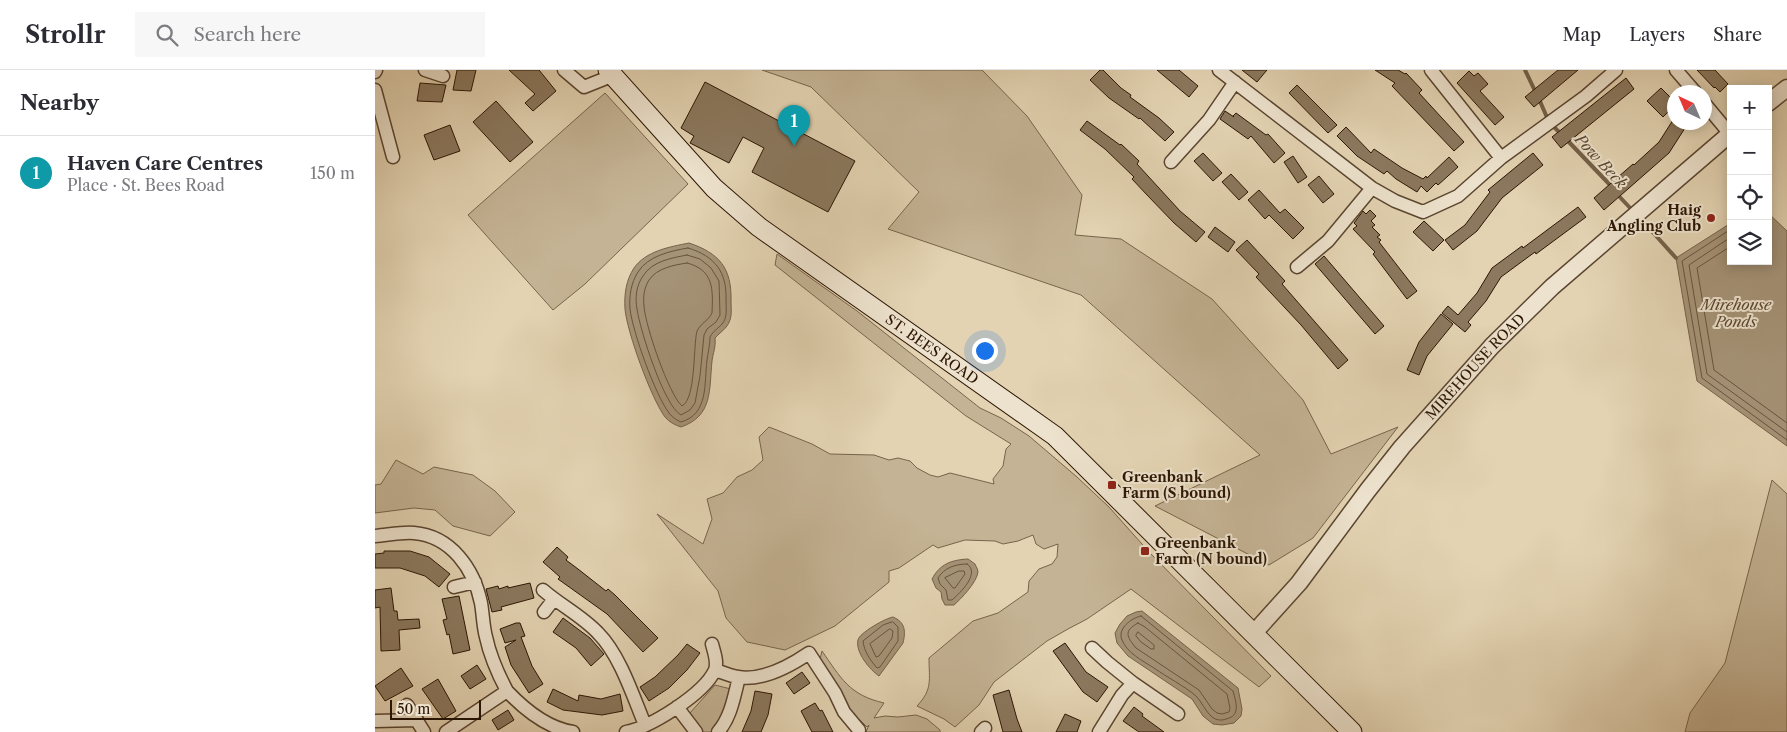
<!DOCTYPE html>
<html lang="en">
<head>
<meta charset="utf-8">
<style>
  body { margin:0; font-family:"Libre Caslon Text",serif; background:#f7f7f7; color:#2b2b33 }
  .controls { position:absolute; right:15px; top:15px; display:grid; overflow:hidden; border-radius:0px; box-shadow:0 2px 12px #0003 }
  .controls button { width:45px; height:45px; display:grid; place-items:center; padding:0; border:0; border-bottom:1px solid #e1e1e2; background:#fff; color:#2b2b33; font:25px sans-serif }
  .compass { position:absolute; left:1292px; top:15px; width:45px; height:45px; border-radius:50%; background:#fff; box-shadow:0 2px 12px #0003; rotate:316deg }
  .scale { position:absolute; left:15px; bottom:12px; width:91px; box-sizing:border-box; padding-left:5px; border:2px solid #2c1604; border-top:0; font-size:14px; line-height:18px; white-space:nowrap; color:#2c1604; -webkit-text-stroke:4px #ede2cd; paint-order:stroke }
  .you { position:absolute; left:609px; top:280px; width:18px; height:18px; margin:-12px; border:4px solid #fff; border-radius:50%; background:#1a73e8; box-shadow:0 0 0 8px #1a73e833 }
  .badge { display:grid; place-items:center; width:32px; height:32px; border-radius:50%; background:#b45309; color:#fff; font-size:16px; font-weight:700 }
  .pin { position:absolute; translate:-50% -41px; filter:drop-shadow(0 1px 2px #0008) }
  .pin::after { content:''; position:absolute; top:26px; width:18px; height:15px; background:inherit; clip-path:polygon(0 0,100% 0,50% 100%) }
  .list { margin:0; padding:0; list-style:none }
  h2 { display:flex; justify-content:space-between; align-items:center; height:65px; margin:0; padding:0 20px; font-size:21px }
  h2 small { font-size:16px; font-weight:400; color:#7c7c81 }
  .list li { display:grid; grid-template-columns:32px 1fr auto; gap:15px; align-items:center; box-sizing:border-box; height:75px; padding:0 20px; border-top:1px solid #e1e1e2 }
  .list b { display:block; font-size:19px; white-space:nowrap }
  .list p { margin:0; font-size:16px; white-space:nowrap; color:#7c7c81 }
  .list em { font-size:16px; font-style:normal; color:#7c7c81 }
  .icon { flex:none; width:28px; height:28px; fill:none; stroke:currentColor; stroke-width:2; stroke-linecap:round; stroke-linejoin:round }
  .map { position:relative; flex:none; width:1412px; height:662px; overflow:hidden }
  header { display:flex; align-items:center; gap:30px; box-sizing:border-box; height:70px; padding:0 25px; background:#fff; border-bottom:1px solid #e1e1e2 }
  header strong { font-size:24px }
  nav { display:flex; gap:28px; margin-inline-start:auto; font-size:18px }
  .search { width:350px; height:45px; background:#f7f7f7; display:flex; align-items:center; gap:12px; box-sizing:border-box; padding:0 18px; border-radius:0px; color:#7c7c81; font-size:19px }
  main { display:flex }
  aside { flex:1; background:#fff }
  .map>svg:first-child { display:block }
  .green { fill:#c4b394; stroke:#78644c }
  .water { fill:#a59377; stroke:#756149 }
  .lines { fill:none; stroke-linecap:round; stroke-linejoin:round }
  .shore { stroke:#68543e; stroke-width:1 }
  .stream { stroke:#756149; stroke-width:4 }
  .building { fill:#8b785e; stroke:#2c1604 }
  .minor-casing { stroke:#5a4530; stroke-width:15 }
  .tertiary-casing { stroke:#5a4530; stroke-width:19 }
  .secondary-casing { stroke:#2c1604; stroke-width:21 }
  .minor { stroke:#ede2cd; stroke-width:12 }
  .tertiary { stroke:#ede2cd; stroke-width:16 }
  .secondary { stroke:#ede2cd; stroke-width:19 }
  .poi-dot { fill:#8f2418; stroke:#ede2cd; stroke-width:2 }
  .labels { text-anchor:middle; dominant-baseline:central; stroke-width:4; stroke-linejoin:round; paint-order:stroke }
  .poi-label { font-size:14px; font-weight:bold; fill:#2c1604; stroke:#ede2cd; text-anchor:start }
  .street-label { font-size:14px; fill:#2c1604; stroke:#ede2cd }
  .water-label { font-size:15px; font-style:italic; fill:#5c4832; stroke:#ede2cd }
</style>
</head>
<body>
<header>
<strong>Strollr</strong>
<div class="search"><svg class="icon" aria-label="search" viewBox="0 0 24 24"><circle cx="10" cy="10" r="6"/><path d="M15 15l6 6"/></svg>Search here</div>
<nav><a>Map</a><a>Layers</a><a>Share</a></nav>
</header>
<main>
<aside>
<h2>Nearby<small></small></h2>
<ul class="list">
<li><span class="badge" style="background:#0f9aa8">1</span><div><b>Haven Care Centres</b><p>Place · St. Bees Road</p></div><em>150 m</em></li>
</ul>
</aside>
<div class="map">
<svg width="1412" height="662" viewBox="0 0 1412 662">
  <rect width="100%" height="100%" fill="#e3d3b2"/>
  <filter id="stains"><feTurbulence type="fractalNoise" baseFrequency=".004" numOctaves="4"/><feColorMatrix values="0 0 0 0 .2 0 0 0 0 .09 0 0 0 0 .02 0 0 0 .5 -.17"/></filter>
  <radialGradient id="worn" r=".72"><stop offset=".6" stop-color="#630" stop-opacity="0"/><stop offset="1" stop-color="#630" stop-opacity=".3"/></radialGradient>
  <path class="green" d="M387 0H607L652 46 707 125 700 165 746 169 837 229 928 330 956 384 1023 357 938 468 894 495 780 436 885 385 706 225 513 159 544 122 436 17Z
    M230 23 313 114 210 214 178 240 93 145Z
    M402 184 482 241 605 338 626 348 654 366 702 407 734 437 775 483 896 606 884 617 756 519 712 549 693 559 672 571 619 612 604 635 580 657 569 649 542 636C558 619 554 610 554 588L598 551 623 543 653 522 654 511 664 499 677 494 682 487 683 474 669 479 661 474 658 465 643 471 628 474 620 471 590 470 563 478 558 475 524 498 514 501V512L460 556 410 580 372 572 351 548 343 521 282 444 328 474 337 449 332 429 348 423 362 407 377 400 388 390 384 367 394 357 437 374 455 384 499 385 514 390 523 388 535 391 542 398 555 405 563 407 575 403 619 414 618 409 628 396 631 379 636 374 591 346 400 195Z
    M21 390 48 404 59 397 98 405 120 421 140 442 115 466 78 456 60 440 39 438 0 443V415L6 414Z
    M1397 410 1412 424V662H1310L1315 643 1350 593Z
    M447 581C466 608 474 625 509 633L499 648 510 646 523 647 541 645 552 649 565 660V662H491L494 655 492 657 485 650 480 649 445 589Z
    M340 615 356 619 352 638 337 662H327L314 644Z"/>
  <path class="water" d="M1393 143 1412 161V376L1322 311 1301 188 1356 153V191H1393Z
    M314 173C344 183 357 198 356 231 356 237 357 245 355 250 352 259 345 262 340 268 341 277 338 283 337 291 334 320 338 346 306 357 300 355 294 352 290 347 276 328 252 262 250 239 249 225 251 210 259 198 271 181 294 177 314 173Z
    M593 489 600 494C601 497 603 499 603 502 602 512 586 529 579 535H570L567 529 566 522 561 518 557 509C565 494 576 490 593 489Z
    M767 541 863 618 867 639 866 646 859 653 847 655 838 654 828 646 817 629 753 586 742 573 740 563 745 554 752 546 761 542Z
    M518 547C530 552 531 561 528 573L504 606C495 600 480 582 483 570 484 563 511 548 518 547Z"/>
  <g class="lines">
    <path class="shore" d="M1356 159 1307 191 1327 308 1412 370
      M1356 167 1314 195 1332 304 1412 362
      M1356 176 1322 198 1339 300 1412 353
      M313 178C340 186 352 202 351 230 351 236 352 244 350 249 347 257 339 259 335 267 335 275 333 282 332 290 329 313 334 344 306 352 301 350 297 347 294 343 280 324 258 263 255 239 254 226 256 213 263 202 273 186 295 181 313 178Z
      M312 185 325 189 336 198 344 211 345 245 341 252 332 259 329 265 325 306 320 333 315 340 306 345C289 336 265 260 262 239 260 228 261 216 268 206 277 191 297 188 312 185Z
      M312 193C339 200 338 219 337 243 334 250 326 253 322 261 318 277 321 329 307 336 294 325 270 255 269 236 268 227 269 218 274 210 282 198 299 195 312 193Z
      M592 494C606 503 585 523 577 530H573L571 520 565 514 563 508C569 498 580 494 592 494Z
      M584 501H589L590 504 580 518H578L570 508Z
      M766 546 858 621C861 632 866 646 851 649 846 651 841 650 837 647 830 641 827 632 821 626 811 617 790 606 779 598 768 591 752 583 747 570 742 559 756 548 766 546Z
      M518 552 523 557V571L505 597 502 598C495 590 489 581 488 571L508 555Z
      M763 553 770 557 852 624 855 638 854 642 847 644 842 643 837 639 824 620 761 578C752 567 748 561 763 553Z
      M515 559 518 561 517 568 504 586 501 587 495 574Z
      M763 562 779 575V579H776L766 572 761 566Z"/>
    <path class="stream" d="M1150 0 1161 23
      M1164 29 1174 52 1187 65
      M1192 70 1237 117
      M1241 123 1258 141
      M1265 148 1301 188"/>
  </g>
  <path class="building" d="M82 0H101L96 21 78 20Z
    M134 0H164L181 21 158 41 150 33 160 24Z
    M725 0H728L746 18 756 25 755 27 784 48 799 62 790 71 765 48 764 49 734 28 715 10Z
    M782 0H804L823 16 814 27Z
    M867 0H892L882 12Z
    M1000 0H1023L1030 4 1031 3 1047 20 1044 23 1089 72 1079 81 1017 16 1020 13Z
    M1183 0H1203L1159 37 1150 27Z
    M1322 0H1340L1353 14 1345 22 1340 17 1339 18Z
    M1094 1 1099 6 1103 3 1113 14 1105 21 1129 47 1120 55 1082 13Z
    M1251 8 1259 19 1186 78 1177 67Z
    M330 12 480 91 453 142 377 102 389 78 368 67 354 93 315 73 319 66 306 58Z
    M45 13 71 15 67 32 42 31Z
    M922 15 962 55 953 63 914 23Z
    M1286 18 1300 32V35L1288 47 1272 31Z
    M121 31 158 72 135 92 98 52Z
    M850 41 859 47 858 46 861 43 891 65 893 64 910 83 899 93 876 66 873 69 845 49Z
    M1298 50 1310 58 1294 83 1229 140 1219 128 1258 94 1259 95 1284 72Z
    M712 51 745 75 746 74 764 91 762 94 805 141 830 162 821 172 799 153 773 126 757 109 759 107 730 79 705 60Z
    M75 55 85 81 59 90 49 65Z
    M971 57 996 83 999 79 1027 98 1048 109 1051 106 1052 108 1074 87 1083 97 1063 115 1061 113 1052 122 1046 116 1042 122 1021 109 1012 101 1009 104 982 86 962 66Z
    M828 83 847 103 838 111 819 91Z
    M1158 83 1168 95 1127 128 1102 161 1078 180 1070 170 1090 155 1115 122 1113 120Z
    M918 86 932 107 923 113 909 92Z
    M856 104 873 122 864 130 847 112Z
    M944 106 959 124 948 133 933 115Z
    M884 120 905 143 910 139 929 158 918 169 894 145 890 149 873 130Z
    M1203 137 1211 147 1161 184 1160 182 1126 207 1111 231 1093 252 1096 255 1090 262 1067 243 1073 236 1083 245 1102 223 1117 198 1147 176 1148 178Z
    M995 140 1001 146 996 151 1000 155 997 157 1005 165 1002 167 1006 170 1004 172 1042 221 1032 229 998 184 1000 182 978 159 982 156 979 153 988 141 991 144Z
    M1049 151 1069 170 1058 181 1038 162Z
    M840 157 860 172 853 182 833 167Z
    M872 170 910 211 907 214 973 290 963 299 926 255 881 207 884 204 861 180Z
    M949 186 1009 256 1000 264 940 194Z
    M1066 244 1078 254 1052 286 1044 305 1032 300 1044 272Z
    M182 477 193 487 191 490 203 499 231 521 233 519 240 525 283 568 268 582 232 544 183 509 185 507 168 492Z
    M9 481H35L54 487 75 504 64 517 50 506 25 498H0V484L9 483Z
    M155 513 159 528 126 537 127 540 117 542 111 519 123 516 124 519 133 516V518Z
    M16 518 19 541H22L23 550 44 549 45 558 24 560 25 580 6 581 5 537 0 538V520Z
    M84 526 95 580 78 584 74 564 72 565 68 550 72 549 67 529Z
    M188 548 215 568 229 584 216 596 201 578 178 562Z
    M141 553H145L150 566 146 567 157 596 168 614 154 623 136 595 130 577 141 570 130 573 125 559Z
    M690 573 711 602 733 617 722 632 708 622 678 581Z
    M312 574 325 583 312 600 294 618 274 631 265 617 280 607 303 585Z
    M102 595 111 609 95 619 86 606Z
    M26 598 38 616 10 631 0 616Z
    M427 602 435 613 419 624 411 613Z
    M63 609 81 641 68 649 47 619Z
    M178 619 203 631 204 625 226 629 245 624 248 641 227 645 188 640 172 632Z
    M634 620 642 649 647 662H628L618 625Z
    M380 621 397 624 393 645 386 662H367L376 641Z
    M440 633 445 641 447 640 458 662H437L426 641Z
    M759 637 768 644 767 646 789 662H764L748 651Z
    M133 640 139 650 123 660 117 650Z
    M690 644 706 651 702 662H681Z"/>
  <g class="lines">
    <defs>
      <path id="minor" d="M50 0 68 6
        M189 0 209 17 239 5
        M844 0 997 118 1020 131 1048 142 1083 126 1126 88 1211 26 1241 0
        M1056 0 1126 88
        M1301 0 1320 22
        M0 2 1 0
        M0 20 18 87
        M1330 34 1355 64
        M796 92 834 50 860 12
        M922 197 953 171 997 118
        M0 466C13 465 26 462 39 463 76 466 99 499 106 533 108 544 108 556 111 567 115 586 123 604 132 621
        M79 517 100 512
        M168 520C185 535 207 546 223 563 245 585 258 626 270 655
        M169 542 179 529
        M717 578 732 592 758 613 747 625 724 662
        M340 600C347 602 355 606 363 607 387 611 415 596 434 583L460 623 469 642 484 660
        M758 613 803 644
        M32 635 49 662
        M302 637 321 662
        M0 651 42 650
        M71 662 132 621C149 639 172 658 198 662
        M251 662C276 657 329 624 340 600 343 592 339 582 337 574
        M343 662C356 647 359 627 364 607
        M606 662 610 658"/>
      <g id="tertiary">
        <path d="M1393 33 1412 18"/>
        <path id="s1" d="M878 564 924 513 993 420 1027 377 1117 276 1177 217 1356 63"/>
      </g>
      <g id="secondary">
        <path id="s2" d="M233 0 339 118 384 157 680 366 977 662"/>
      </g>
    </defs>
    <use href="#minor" class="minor-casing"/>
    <use href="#tertiary" class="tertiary-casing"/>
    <use href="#secondary" class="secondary-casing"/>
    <use href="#minor" class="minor"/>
    <use href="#tertiary" class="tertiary"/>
    <use href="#secondary" class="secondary"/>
  </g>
  <g class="poi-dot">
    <circle cx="1336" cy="148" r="5"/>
    <rect x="732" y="410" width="10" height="10" rx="2.5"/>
    <rect x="765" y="476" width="10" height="10" rx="2.5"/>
  </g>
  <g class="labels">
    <g class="poi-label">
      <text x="1326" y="140" text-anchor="end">Haig<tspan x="1326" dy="16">Angling Club</tspan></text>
      <text x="747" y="407">Greenbank<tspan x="747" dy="16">Farm (S bound)</tspan></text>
      <text x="780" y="473">Greenbank<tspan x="780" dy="16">Farm (N bound)</tspan></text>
    </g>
    <g class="street-label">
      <text stroke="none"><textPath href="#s2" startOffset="430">ST. BEES ROAD</textPath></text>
      <text stroke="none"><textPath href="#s1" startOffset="348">MIREHOUSE ROAD</textPath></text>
    </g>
    <g class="water-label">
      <text transform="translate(1226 91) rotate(47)">Pow Beck</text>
      <text x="1361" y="234">Mirehouse<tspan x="1361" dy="17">Ponds</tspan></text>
    </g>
  </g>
  <rect width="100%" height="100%" filter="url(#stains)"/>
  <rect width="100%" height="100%" fill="url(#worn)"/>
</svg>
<div class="controls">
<button>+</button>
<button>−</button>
<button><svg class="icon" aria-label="locate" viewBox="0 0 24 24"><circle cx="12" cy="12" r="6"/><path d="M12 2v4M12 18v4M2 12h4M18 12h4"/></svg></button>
<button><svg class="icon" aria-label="layers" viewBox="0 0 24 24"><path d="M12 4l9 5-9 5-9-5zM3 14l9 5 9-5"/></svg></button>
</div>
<svg class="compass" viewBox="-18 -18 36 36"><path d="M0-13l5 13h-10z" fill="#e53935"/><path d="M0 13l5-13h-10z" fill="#7c7c81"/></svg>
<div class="scale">50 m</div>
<div class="you"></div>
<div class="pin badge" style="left:419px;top:76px;background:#0f9aa8">1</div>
</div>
</main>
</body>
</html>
